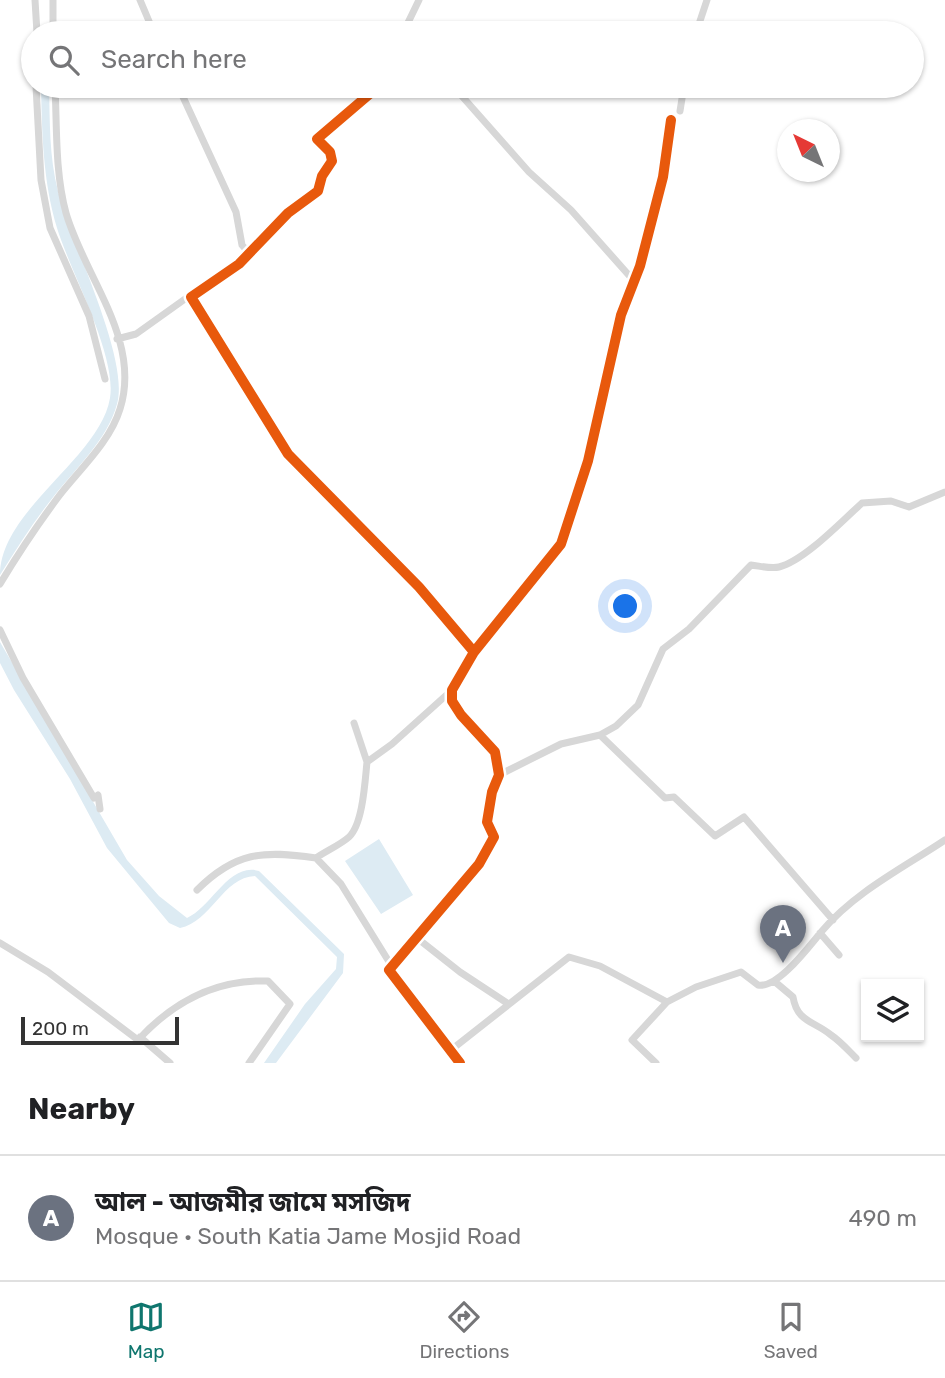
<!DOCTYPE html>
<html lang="en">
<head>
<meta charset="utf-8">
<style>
  body { margin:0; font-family:Rubik,"Noto Sans Bengali",sans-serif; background:#f6f6f6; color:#202124 }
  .controls { position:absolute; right:21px; bottom:21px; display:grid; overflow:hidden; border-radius:0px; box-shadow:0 2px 5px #0004 }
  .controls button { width:63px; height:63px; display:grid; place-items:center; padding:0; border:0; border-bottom:2px solid #e0e0e0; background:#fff; color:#202124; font:35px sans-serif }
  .compass { position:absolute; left:777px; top:119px; width:63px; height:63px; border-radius:50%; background:#fff; box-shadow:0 2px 5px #0004; rotate:317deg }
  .scale { position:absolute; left:21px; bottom:18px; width:158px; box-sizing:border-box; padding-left:7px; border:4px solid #333; border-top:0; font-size:19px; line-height:24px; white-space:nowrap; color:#333; -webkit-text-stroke:5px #fff; paint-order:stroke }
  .you { position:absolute; left:626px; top:607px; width:24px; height:24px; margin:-18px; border:5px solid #fff; border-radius:50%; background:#1a73e8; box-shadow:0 0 0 10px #1a73e833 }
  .badge { display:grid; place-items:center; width:46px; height:46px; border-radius:50%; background:#0f766e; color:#fff; font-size:23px; font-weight:700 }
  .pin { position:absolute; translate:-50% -58px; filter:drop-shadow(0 2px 4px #0008) }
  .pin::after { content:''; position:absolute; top:37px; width:24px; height:21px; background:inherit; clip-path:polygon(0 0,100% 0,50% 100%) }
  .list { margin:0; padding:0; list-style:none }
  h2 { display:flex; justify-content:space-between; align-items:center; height:91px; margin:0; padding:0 28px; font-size:30px }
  h2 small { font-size:23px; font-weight:400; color:#757577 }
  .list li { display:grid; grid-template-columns:46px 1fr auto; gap:21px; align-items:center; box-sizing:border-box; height:126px; padding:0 28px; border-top:2px solid #e0e0e0 }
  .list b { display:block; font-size:26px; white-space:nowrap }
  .list p { margin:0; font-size:23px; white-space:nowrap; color:#757577 }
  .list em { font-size:23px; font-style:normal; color:#757577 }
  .icon { flex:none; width:38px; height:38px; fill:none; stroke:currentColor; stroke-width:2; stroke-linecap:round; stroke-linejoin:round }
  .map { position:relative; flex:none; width:945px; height:1063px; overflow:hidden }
  .search { position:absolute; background:#fff; box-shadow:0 2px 5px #0004; left:21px; right:21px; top:21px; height:77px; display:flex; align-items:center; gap:18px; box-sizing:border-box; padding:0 24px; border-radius:38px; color:#757577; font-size:26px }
  .sheet { height:217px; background:#fff }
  nav { display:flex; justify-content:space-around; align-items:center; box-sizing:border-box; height:98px; border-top:2px solid #e0e0e0; background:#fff; font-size:19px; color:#757577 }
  nav a { display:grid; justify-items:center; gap:4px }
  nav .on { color:#0f766e }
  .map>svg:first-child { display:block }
  .water { fill:#ddebf3 }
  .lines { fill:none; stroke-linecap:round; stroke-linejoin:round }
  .minor { stroke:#d7d7d7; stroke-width:7 }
  .cycleway-casing { stroke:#fff; stroke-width:15 }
  .cycleway { stroke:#e8590c; stroke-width:10 }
</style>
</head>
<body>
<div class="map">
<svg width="945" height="1063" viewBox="0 0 945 1063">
  <rect width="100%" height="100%" fill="#fff"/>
  <path class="water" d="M41 86H49C50 122 49 156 58 191 71 243 130 359 117 404 107 440 76 468 54 496 34 521 17 548 0 575 0 510 100 458 110 398 117 355 70 271 57 228 43 182 42 133 41 86Z
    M0 642 127 860 159 896 187 918C211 908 229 862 259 871L344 954 343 973 276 1063H264L305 1004 336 969 337 957 255 876C223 877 211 922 180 928L169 923 107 848 70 779 14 690 0 663Z
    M379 839 413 895 381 914 345 861Z"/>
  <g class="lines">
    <path class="minor" d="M35 0 37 33
      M53 0V33
      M140 0 154 33
      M403 33 419 0
      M696 33 707 0
      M36 86 41 180 50 228 89 316 105 379
      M178 86 236 212 242 245 250 254
      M379 86 317 139 330 152 332 161 322 176 318 191 288 213 239 264 191 297 288 454 419 587 474 652
      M453 86 529 172 571 210 634 281
      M680 111 684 86
      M117 339 136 334 185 299
      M0 584C18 554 38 524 59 496 80 469 110 442 120 409 142 340 84 276 66 213 55 173 57 127 55 86
      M0 630 23 678 94 798 98 795 100 809
      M354 723 367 762
      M600 735 665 798 674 797 715 836 744 817 833 920
      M499 775 561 744 600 735 616 726 638 705 663 649 689 629 751 565C760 566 771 569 779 567 804 561 842 521 862 503L891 501 909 507 945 492
      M197 890C235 852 263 850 316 858
      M820 933 839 955
      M417 938 460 972 507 1003
      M0 943 48 972 138 1040C173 1002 215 979 268 981L290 1004 249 1063
      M391 965 341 884 316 858C326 851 340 845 349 837 363 824 365 781 367 762L392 744 452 690
      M774 981 793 997C797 1022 814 1021 831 1035 840 1041 848 1050 856 1058
      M140 1037 170 1063
      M451 1050 569 957 600 966 667 1002 696 987 741 972 758 985C778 989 810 945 822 931 855 892 903 868 945 840
      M460 1063 389 970 479 864 494 837 487 822 492 792 499 775 495 752 461 715 452 701V690L474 652 561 544 588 461 621 315 640 266 663 177 671 120
      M656 1063 632 1040 667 1002"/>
    <defs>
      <path id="cycleway" d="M379 86 317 139 330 152 332 161 322 176 318 191 288 213 239 264 191 297 288 454 419 587 474 652
        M460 1063 389 970 479 864 494 837 487 822 492 792 499 775 495 752 461 715 452 701V690L474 652 561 544 588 461 621 315 640 266 663 177 671 120"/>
    </defs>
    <use href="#cycleway" class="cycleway-casing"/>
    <use href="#cycleway" class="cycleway"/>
  </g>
</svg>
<div class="controls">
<button><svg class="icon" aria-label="layers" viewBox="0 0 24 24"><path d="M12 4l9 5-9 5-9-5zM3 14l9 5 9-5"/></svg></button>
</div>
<svg class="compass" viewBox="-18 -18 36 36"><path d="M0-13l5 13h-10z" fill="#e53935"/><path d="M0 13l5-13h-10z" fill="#757577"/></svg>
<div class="scale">200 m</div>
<div class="you"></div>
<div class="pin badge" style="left:783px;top:963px;background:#6b7280">A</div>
<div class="search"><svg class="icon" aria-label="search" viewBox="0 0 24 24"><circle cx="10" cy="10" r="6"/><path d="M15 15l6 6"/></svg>Search here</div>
</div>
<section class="sheet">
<h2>Nearby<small></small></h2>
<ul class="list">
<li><span class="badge" style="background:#6b7280">A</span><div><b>আল - আজমীর জামে মসজিদ</b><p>Mosque · South Katia Jame Mosjid Road</p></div><em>490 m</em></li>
</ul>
</section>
<nav>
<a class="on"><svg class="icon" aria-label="map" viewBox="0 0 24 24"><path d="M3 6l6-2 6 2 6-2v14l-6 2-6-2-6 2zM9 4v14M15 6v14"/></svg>Map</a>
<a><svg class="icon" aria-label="directions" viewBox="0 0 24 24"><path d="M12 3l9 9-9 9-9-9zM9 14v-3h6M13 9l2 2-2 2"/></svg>Directions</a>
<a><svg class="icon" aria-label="saved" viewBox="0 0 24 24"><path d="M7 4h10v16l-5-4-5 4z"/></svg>Saved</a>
</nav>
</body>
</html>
